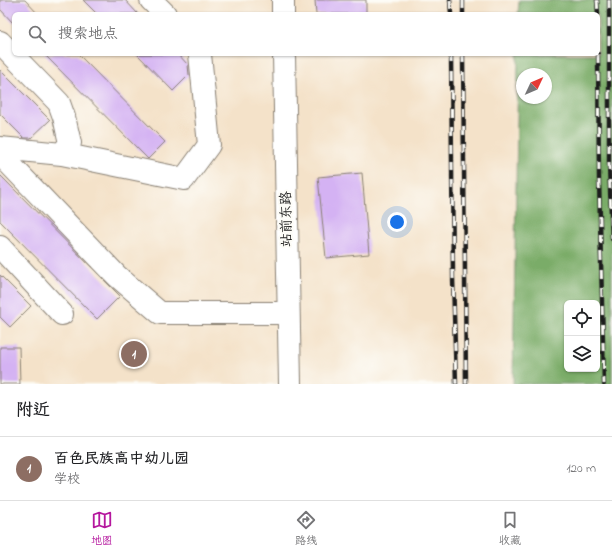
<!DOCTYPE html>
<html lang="zh">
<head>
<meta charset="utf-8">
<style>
  body { margin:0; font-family:"Indie Flower","LXGW WenKai TC",sans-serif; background:#f2f2f2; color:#202124 }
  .controls { position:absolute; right:12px; bottom:12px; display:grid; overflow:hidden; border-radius:6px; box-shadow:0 1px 3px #0004 }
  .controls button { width:36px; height:36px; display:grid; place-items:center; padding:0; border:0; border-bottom:1px solid #e0e0e0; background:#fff; color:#202124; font:20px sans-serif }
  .compass { position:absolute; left:516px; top:68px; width:36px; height:36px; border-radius:50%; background:#fff; box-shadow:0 1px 3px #0004; rotate:46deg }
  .you { position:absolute; left:397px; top:222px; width:14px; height:14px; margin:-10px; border:3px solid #fff; border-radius:50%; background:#1a73e8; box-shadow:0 0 0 6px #1a73e833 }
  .badge { display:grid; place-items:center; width:26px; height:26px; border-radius:50%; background:#b5179e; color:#fff; font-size:13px; font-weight:700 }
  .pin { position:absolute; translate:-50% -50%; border:2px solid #fff; box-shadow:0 1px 4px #0006 }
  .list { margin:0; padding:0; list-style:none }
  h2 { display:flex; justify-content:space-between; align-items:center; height:52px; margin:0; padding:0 16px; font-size:17px }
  h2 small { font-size:13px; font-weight:400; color:#757577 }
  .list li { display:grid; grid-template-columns:26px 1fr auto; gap:12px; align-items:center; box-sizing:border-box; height:64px; padding:0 16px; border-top:1px solid #e0e0e0 }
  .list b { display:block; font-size:15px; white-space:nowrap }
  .list p { margin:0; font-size:13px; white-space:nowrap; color:#757577 }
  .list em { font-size:13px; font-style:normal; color:#757577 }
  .icon { flex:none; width:22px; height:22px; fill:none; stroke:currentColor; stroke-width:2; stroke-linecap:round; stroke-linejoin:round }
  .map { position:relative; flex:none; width:612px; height:384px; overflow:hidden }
  .search { position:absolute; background:#fff; box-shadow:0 1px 3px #0004; left:12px; right:12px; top:12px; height:44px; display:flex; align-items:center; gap:10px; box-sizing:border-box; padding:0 14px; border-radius:6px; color:#757577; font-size:15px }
  .sheet { height:116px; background:#fff }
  nav { display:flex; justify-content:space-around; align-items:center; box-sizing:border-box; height:56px; border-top:1px solid #e0e0e0; background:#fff; font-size:11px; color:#757577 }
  nav a { display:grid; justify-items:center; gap:2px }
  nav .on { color:#b5179e }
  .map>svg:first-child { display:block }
  .forest { fill:#7aac68; stroke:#4b6442; fill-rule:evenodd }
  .building { fill:#d4b2f3 }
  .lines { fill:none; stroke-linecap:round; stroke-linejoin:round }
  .minor-casing { stroke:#887f72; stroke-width:24 }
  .minor { stroke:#fff; stroke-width:22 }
  .rail-casing { stroke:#1c1c1c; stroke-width:4.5 }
  .rail { stroke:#fdfcf7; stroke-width:3; stroke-dasharray:9; stroke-linecap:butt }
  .labels { text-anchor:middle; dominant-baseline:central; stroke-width:4; stroke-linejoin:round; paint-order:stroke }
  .street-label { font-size:14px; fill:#1c1c1c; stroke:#fdfcf7 }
</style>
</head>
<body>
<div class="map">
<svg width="612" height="384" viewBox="0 0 612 384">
  <rect width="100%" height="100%" fill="#fdfcf7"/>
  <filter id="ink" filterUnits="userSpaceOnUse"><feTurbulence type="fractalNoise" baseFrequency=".025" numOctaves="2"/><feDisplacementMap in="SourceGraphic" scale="8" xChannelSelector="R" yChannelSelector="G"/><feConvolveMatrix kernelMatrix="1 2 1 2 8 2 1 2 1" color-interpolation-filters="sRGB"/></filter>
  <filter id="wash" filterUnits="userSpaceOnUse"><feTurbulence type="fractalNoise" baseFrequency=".012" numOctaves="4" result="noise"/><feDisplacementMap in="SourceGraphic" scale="16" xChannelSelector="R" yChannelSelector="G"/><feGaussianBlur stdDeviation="0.9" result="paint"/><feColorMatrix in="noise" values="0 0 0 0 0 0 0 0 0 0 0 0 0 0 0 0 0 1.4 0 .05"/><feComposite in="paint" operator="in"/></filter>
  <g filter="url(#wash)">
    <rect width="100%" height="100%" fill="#f4e2c9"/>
    <path class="forest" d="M519 0H612V384H513L518 54H598V14H518ZM522 74H546V98H522ZM567 303H597V369H567Z"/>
    <g id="blocks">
      <path class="building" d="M0 0H25L38 14H14V24L0 9Z
        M83 0H125L138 14H97Z
        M315 0H366V14H316Z
        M44 54H78L165 142 148 159Z
        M137 54H178L188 65 189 75 173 91Z
        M0 70 50 120 31 138H24L0 114Z
        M362 173 369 254 326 258 318 177Z
        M0 175 120 296 97 319 0 221Z
        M0 275 31 306 10 327 0 317Z
        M0 347H19L20 384H0Z"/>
    </g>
  </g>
  <g filter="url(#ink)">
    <use href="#blocks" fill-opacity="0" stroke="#887f72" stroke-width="1"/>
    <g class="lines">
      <defs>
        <path id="minor" d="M151 0 165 14
          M283 0V14
          M0 42 59 103 64 117 70 143 62 154 0 148
          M284 54 290 384
          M0 154 117 276 160 313H288
          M62 154 184 179 209 145 200 54
          M0 247 62 314"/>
      </defs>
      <use href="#minor" class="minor-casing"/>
      <use href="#minor" class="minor"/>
      <defs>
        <path id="rail" d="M450 0 451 14
          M463 0V14
          M597 0 598 14
          M609 0V165L612 239
          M451 54 453 277 456 384
          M463 54 466 384
          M598 54 599 179 604 384"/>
      </defs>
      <use href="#rail" class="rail-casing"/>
      <use href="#rail" class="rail"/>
    </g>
  </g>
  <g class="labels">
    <g class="street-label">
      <text transform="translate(287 219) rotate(-91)">站前东路</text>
    </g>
  </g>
</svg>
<div class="controls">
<button><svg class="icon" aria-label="locate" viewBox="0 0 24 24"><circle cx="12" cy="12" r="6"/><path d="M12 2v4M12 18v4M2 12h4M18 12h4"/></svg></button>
<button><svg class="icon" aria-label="layers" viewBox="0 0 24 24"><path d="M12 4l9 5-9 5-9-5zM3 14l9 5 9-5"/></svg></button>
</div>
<svg class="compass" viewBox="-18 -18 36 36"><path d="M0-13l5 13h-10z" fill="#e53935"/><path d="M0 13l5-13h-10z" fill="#757577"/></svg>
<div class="you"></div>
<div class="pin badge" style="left:134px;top:354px;background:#8d6e63">1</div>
<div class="search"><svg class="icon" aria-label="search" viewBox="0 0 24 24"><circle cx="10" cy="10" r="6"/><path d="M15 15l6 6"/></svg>搜索地点</div>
</div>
<section class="sheet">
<h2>附近<small></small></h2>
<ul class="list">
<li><span class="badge" style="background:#8d6e63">1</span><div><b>百色民族高中幼儿园</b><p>学校</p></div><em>120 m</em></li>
</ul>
</section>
<nav>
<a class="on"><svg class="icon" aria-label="map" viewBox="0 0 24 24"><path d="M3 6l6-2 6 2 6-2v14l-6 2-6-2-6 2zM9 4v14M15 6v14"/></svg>地图</a>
<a><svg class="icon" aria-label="directions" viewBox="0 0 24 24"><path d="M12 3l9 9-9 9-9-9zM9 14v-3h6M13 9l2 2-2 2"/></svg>路线</a>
<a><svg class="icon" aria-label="saved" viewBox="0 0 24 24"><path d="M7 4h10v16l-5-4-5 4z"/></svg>收藏</a>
</nav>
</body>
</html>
